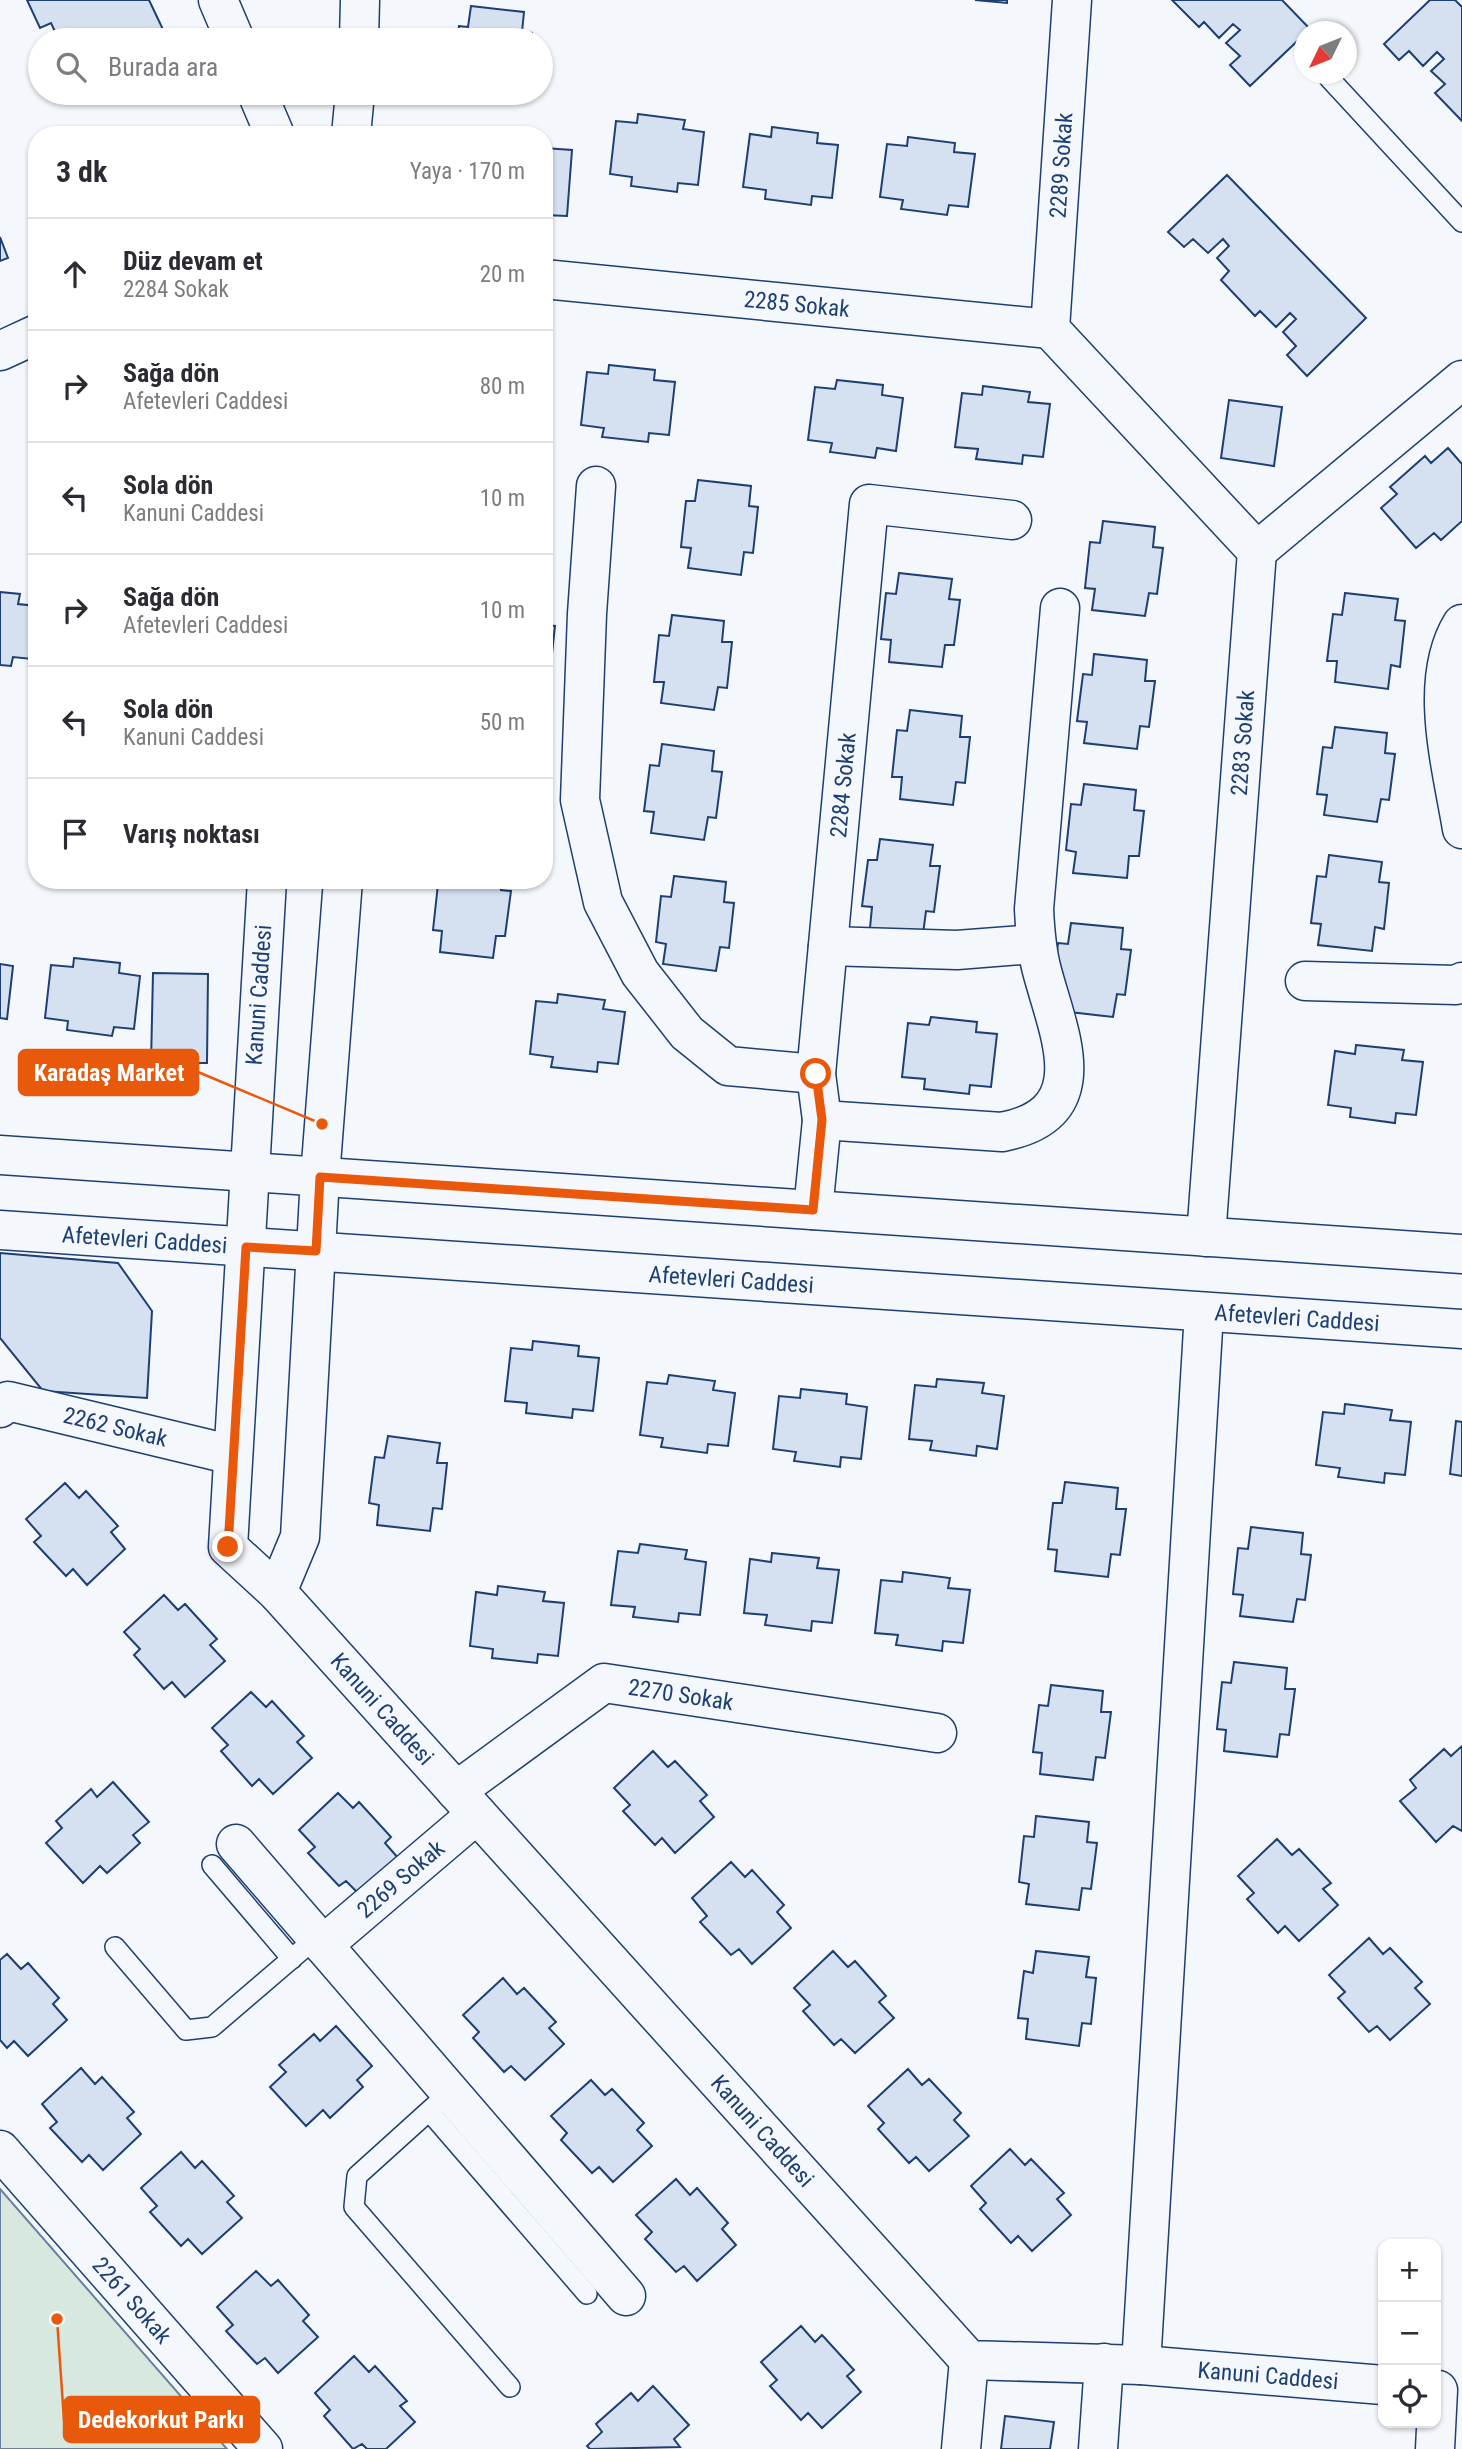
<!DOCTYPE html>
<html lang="tr">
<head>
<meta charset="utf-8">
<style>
  body { margin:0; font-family:"Roboto Condensed",sans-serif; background:#f2f2f3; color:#2b2b33 }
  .controls { position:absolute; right:21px; bottom:21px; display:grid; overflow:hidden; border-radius:14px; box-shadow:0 2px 5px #0004 }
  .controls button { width:63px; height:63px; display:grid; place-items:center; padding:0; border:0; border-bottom:2px solid #e1e1e2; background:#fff; color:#2b2b33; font:35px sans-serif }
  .compass { position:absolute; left:1294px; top:21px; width:63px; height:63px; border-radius:50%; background:#fff; box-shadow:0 2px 5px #0004; rotate:227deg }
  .stop { position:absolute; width:21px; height:21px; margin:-16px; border:5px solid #ea580c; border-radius:50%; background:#fff }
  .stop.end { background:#ea580c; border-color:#fff; box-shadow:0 2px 7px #0008 }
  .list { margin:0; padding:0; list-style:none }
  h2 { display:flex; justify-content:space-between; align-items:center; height:91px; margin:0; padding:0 28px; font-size:30px }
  h2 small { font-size:23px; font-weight:400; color:#7c7c81 }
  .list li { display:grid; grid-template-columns:46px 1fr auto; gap:21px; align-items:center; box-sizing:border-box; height:112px; padding:0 28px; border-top:2px solid #e1e1e2 }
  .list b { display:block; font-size:26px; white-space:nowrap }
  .list p { margin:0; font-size:23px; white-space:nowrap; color:#7c7c81 }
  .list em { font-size:23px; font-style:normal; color:#7c7c81 }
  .icon { flex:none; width:38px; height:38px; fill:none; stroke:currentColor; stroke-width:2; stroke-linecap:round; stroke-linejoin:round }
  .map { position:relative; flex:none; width:1462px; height:2449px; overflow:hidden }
  .search { position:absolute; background:#fff; box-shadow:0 2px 5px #0004; left:28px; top:28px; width:525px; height:77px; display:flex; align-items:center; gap:18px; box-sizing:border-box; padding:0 24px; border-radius:38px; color:#7c7c81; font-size:26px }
  .panel { position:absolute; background:#fff; box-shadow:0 2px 5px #0004; left:28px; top:126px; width:525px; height:763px; border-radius:28px }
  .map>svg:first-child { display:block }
  .green { fill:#d7e8df; stroke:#687fa3; stroke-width:2 }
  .building { fill:#d5e0f0; stroke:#1d3f73; stroke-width:2 }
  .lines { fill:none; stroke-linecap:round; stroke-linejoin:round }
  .service-casing { stroke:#1d3f73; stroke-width:22 }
  .minor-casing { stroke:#1d3f73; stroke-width:41 }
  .secondary-casing { stroke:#1d3f73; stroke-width:41 }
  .service { stroke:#f4f7fb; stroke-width:19 }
  .minor { stroke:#f4f7fb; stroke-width:38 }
  .secondary { stroke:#f4f7fb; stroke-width:38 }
  .route { stroke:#ea580c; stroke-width:9 }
  .labels { text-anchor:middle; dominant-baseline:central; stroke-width:5; stroke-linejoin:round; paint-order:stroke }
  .street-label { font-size:23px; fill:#1d3f73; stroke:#f4f7fb }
  .leader { fill:none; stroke:#e8590c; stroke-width:2.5 }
  .callout-dot { fill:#e8590c; stroke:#f4f7fb; stroke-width:2.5 }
  .callout { fill:#e8590c; stroke:#e8590c; stroke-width:2.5 }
  .callout-label { font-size:24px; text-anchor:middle; font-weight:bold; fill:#fff }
</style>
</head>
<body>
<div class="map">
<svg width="1462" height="2449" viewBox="0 0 1462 2449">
  <rect width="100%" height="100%" fill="#f4f7fb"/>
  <path class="green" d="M0 2189 227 2449H0Z"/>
  <path class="building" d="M27 0H149L168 40H59L51 23 40 28Z
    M975 0H1007V3Z
    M1172 0H1282L1310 29 1250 86 1230 65 1240 56 1226 43 1240 30 1233 24 1219 38 1204 22 1199 27Z
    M1430 0H1455L1462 7V121L1435 93 1445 84 1431 71 1444 59 1437 52 1423 66 1409 51 1399 60 1384 44Z
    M471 6 524 12 522 32 532 33 531 40H457L459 26 468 27Z
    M461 93H515L514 100Z
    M638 114 685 120 683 129 704 132 698 185 678 183 677 192 631 186 632 177 610 174 616 121 637 123Z
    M772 127 818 133 817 143 838 145 832 198 812 196 811 205 765 199 766 190 743 187 750 134 771 137Z
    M908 137 955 143 954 152 975 154 968 207 949 205 947 215 901 209 903 200 880 197 887 144 907 146Z
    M544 148 572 150 567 216 544 215Z
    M1227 175 1366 318 1307 376 1287 355 1296 346 1283 332 1296 319 1290 313 1276 327 1260 311 1255 316 1221 280 1229 271 1217 258 1229 246 1223 239 1208 253 1193 239 1184 247 1168 232Z
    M0 237 8 258 0 261Z
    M609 365 655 370 654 380 675 382 669 435 649 433 648 442 602 437 604 428 581 425 587 372 608 374Z
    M837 380 883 385 882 395 903 398 896 451 877 448 875 458 830 452 832 443 808 440 815 387 835 389Z
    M983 386 1030 392 1028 402 1050 404 1043 457 1023 455 1022 464 976 459 978 449 955 447 962 393 982 395Z
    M1229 400 1282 407 1274 466 1221 458Z
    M1448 448 1462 464V521L1441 540 1434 533 1416 548 1381 508 1397 494 1390 487 1425 456 1431 463Z
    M698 480 751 486 749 506 758 507 753 553 744 552 741 575 688 568 691 548 681 547 686 501H695Z
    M544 494H550L544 540Z
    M1103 521 1155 527 1153 547 1163 548 1157 594 1149 593 1145 616 1092 610 1095 589 1085 588 1090 542 1100 543Z
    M899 573 952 579 949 599 960 600 954 645H945L942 667 889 662 891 640 881 639 886 593 896 594Z
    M0 592 20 594 18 604 37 606 32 659 13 657 11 666 0 665Z
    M1345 593 1398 599 1395 620 1405 621 1400 667 1391 665 1388 689 1335 682 1337 661H1327L1333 614 1342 615Z
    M544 604H547L545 625 555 626 550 672 544 671Z
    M672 615 724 621 722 642H732L727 688 718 687 714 710 661 703 664 682H654L659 635 669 636Z
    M1094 654 1147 660 1145 681H1155L1149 727 1140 726 1137 749 1084 743 1087 722 1077 721 1083 674 1092 675Z
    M910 710 962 716 960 737H970L965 783 956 782 953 805 900 799 902 777H892L897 730 907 731Z
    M1335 727 1387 733 1385 753 1395 754 1389 800 1381 799 1377 822 1324 815 1327 795 1317 794 1323 747 1332 748Z
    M662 744 714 751 712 771 722 772 716 818 708 817 704 840 651 833 654 812 644 811 650 765 659 766Z
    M1084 784 1136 790 1134 810 1144 811 1139 856H1129L1127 878 1073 873 1076 852 1066 850 1071 804 1081 805Z
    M880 839 933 845 930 866H940L934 912 926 911 923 934 870 928 872 907 862 906 868 860H877Z
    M1329 855 1382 862 1379 882 1389 883 1384 929 1375 927 1372 951 1318 945 1321 924 1311 923 1317 876 1326 877Z
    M674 876 726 882 724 902 734 903 729 948 720 947 716 971 663 964 666 944 656 942 661 896 671 897Z
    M448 880H502L501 890 511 891 505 936H496L493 958 440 952 442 931 433 930 438 884 448 885Z
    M1071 923 1123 928 1121 949 1131 950 1125 995 1117 994 1113 1017 1061 1011 1053 989 1058 943 1068 944Z
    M74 958 120 963 119 973 140 976 134 1029 114 1027 112 1036 67 1030 68 1021 45 1018 51 965 73 967Z
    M0 964 13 966 7 1019 0 1018Z
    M153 973 208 974 207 1063H151Z
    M558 994 605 1000 603 1009 625 1012 618 1064 598 1062 597 1072 551 1067 553 1057 530 1054 536 1001 557 1003Z
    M931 1017 977 1022 976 1032 997 1034 991 1087 970 1085 969 1094 924 1089 925 1079 902 1077 908 1023 929 1025Z
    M1356 1045 1404 1050 1402 1060 1423 1062 1416 1115 1396 1113 1395 1123 1350 1117 1351 1108 1328 1105 1335 1051 1355 1054Z
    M0 1253 118 1263 152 1311 147 1398 43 1391 0 1338Z
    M533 1341 579 1346 578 1356 599 1358 593 1411 573 1409 572 1418 526 1413 527 1403 505 1401 511 1348 532 1350Z
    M669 1375 715 1381 713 1390 735 1393 728 1446 708 1444 707 1453 661 1447 663 1438 640 1435 647 1382 667 1384Z
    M937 1379 984 1383 982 1393 1004 1396 997 1449 977 1446 976 1456 930 1450 932 1441 909 1439 915 1385 936 1387Z
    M801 1389 847 1394 846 1404 867 1407 861 1459 841 1457 840 1467 794 1461 796 1452 773 1449 779 1396 800 1398Z
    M1345 1404 1392 1410 1390 1420 1411 1422 1405 1475 1385 1473 1384 1483 1338 1477 1340 1468 1316 1465 1323 1412 1344 1414Z
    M1456 1421 1462 1422V1476L1450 1474Z
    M388 1436 440 1443 437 1463H447L442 1509 433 1508 430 1531 377 1525 379 1505 369 1503 375 1457 384 1458Z
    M1065 1482 1118 1488 1116 1509H1126L1120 1555 1111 1554 1108 1577 1055 1571 1057 1550 1048 1549 1053 1503H1062Z
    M65 1483 79 1498 86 1491 118 1526 111 1532 125 1549 87 1585 73 1569 66 1576 34 1542 41 1536 26 1519Z
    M1251 1527 1303 1533 1301 1554 1311 1555 1305 1600 1297 1599 1293 1622 1240 1616 1243 1595 1233 1594 1238 1548 1248 1549Z
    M640 1544 687 1550 685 1559 706 1562 700 1615 679 1613 678 1622 633 1617 635 1607 611 1605 618 1551 638 1553Z
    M772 1553 819 1558 817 1568 839 1570 832 1623 812 1621 811 1631 765 1625 767 1615 744 1613 750 1559 771 1562Z
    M903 1572 950 1578 948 1588 970 1590 963 1643 943 1641 942 1651 896 1645 898 1635 875 1633 881 1580 902 1582Z
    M498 1586 545 1592 543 1601 564 1603 558 1656 538 1654 537 1663 492 1658 493 1649 470 1646 476 1592 497 1595Z
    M164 1595 178 1610 185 1604 217 1639 210 1645 225 1661 185 1697 172 1682 164 1689 134 1655 140 1649 124 1632Z
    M1234 1662 1287 1668 1285 1689H1295L1289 1735 1280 1734 1277 1757 1224 1751 1226 1730 1217 1729 1222 1682 1231 1683Z
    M1051 1685 1103 1691 1101 1712H1111L1105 1758 1096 1757 1093 1780 1040 1774 1042 1753 1033 1752 1039 1705 1048 1706Z
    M251 1692 266 1707 272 1701 304 1736 297 1742 312 1758 273 1794 259 1779 252 1786 221 1751 228 1745 212 1728Z
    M1462 1746V1831L1453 1826 1436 1842 1400 1801 1416 1788 1410 1780 1444 1749 1451 1756Z
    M653 1751 668 1767 675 1761 707 1795 700 1801 714 1817 675 1853 662 1838 655 1845 623 1811 630 1805 614 1788Z
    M113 1782 149 1822 133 1835 140 1843 107 1873 100 1866 83 1883 46 1843 62 1828 56 1821 91 1789 97 1797Z
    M338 1793 353 1808 359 1802 391 1837 385 1843 399 1859 360 1895 346 1881 339 1886 308 1853 315 1847 299 1830Z
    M1036 1816 1089 1822 1087 1842 1097 1843 1091 1889 1082 1888 1079 1910 1026 1904 1029 1884 1019 1882 1024 1836 1034 1837Z
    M1277 1839 1292 1855 1299 1849 1331 1883 1323 1889 1338 1905 1299 1941 1285 1926 1278 1933 1247 1899 1254 1893 1238 1876Z
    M731 1862 745 1877 752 1870 784 1905 777 1912 791 1928 752 1964 739 1949 731 1955 700 1922 707 1916 692 1898Z
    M1369 1938 1383 1954 1390 1948 1422 1982 1415 1988 1430 2004 1390 2040 1377 2026 1369 2032 1338 1998 1345 1992 1329 1975Z
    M833 1951 848 1967 855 1961 886 1996 879 2002 894 2018 855 2053 841 2039 834 2045 803 2011 810 2005 794 1988Z
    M1036 1951 1089 1957 1086 1977 1096 1978 1091 2024 1082 2023 1079 2046 1026 2039 1028 2019 1018 2018 1024 1971 1033 1973Z
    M7 1954 21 1969 28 1963 59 1998 53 2004 67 2020 28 2056 14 2041 7 2048 0 2040V1960Z
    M503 1978 517 1994 524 1988 556 2022 549 2028 564 2044 525 2080 511 2066 504 2072 473 2038 479 2032 463 2015Z
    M336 2026 372 2066 357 2080 363 2087 330 2118 323 2110 306 2126 270 2087 286 2072 279 2065 314 2034 320 2041Z
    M81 2068 95 2084 102 2077 134 2112 127 2118 141 2134 103 2170 89 2155 82 2162 50 2128 57 2122 42 2104Z
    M908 2069 922 2085 929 2079 961 2113 954 2120 969 2136 929 2171 916 2157 909 2163 878 2129 884 2123 868 2106Z
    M591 2080 605 2095 612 2089 644 2123 637 2130 652 2146 613 2182 599 2167 592 2173 561 2140 567 2133 551 2116Z
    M1010 2149 1025 2165 1031 2159 1064 2193 1057 2199 1071 2215 1032 2251 1018 2236 1011 2243 980 2209 986 2203 971 2186Z
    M181 2152 195 2168 202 2161 234 2196 227 2202 242 2218 202 2254 188 2239 181 2246 150 2212 157 2206 141 2188Z
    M676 2179 690 2195 697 2188 728 2223 722 2229 736 2245 697 2281 684 2266 676 2272 645 2239 652 2232 636 2215Z
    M256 2271 271 2286 278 2280 309 2315 303 2321 318 2337 278 2373 265 2358 257 2364 226 2331 233 2325 217 2307Z
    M801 2326 815 2342 822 2335 854 2370 847 2376 861 2392 822 2428 808 2413 801 2420 770 2386 777 2380 761 2362Z
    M354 2356 369 2372 375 2366 407 2401 400 2406 415 2422 386 2449H367L362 2444 353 2449 324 2416 330 2410 315 2393Z
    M653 2386 689 2425 674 2439 680 2447 590 2449 587 2446 602 2432 596 2424 631 2393 638 2401Z
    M1005 2416 1054 2422 1050 2449H1001Z"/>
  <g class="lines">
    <defs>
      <path id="service" d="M1329 78 1462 222
        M212 1865 292 1959
        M115 1947 186 2030 212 2027 317 1937
        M450 2092 357 2176 354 2207 510 2387
        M429 2111 587 2294"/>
      <g id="minor">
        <path d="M218 0 235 40"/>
        <path d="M359 40 360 0"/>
        <path d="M257 93 275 135"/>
        <path d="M351 135 355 93"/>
        <path id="s1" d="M544 279 1050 329"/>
        <path d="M1050 329 1257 551 1206 1237"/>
        <path id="s2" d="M1050 329 1072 0"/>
        <path d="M0 351 37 334"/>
        <path d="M596 486 587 614 580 800 603 902 640 973 687 1033 728 1066 816 1074"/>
        <path d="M1257 551 1462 380"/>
        <path d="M1462 624C1427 681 1452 767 1462 829"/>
        <path id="s3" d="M267 880 228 1547 277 1592 969 2360 1141 2365 1383 2385"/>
        <path d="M828 946 957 950 1035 944"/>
        <path d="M1305 981 1456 985 1462 982"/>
        <path d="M822 1120 1002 1132C1100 1113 1057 1031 1041 967 1036 947 1035 929 1034 909L1060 608"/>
        <path id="s4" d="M813 1210 822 1120 816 1074 869 504 1012 520"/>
        <path id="s5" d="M0 1408 8 1401 233 1455"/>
        <path d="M277 1592 300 1537 320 1177 343 880"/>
        <path id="s6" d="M456 1791 604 1683 937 1733"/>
        <path d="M236 1844 626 2296"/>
        <path id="s7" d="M323 1945 477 1814"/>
        <path id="s8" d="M0 2150 263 2449"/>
        <path d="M1141 2365 1204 1312"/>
        <path d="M961 2449 969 2360"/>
        <path d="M1098 2449 1104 2363"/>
        <path d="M1435 2449 1438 2390"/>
      </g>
      <g id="secondary">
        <path d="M0 1155 1462 1254"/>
        <path id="s9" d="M0 1230 1462 1329"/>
      </g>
    </defs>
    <use href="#service" class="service-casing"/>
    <use href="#minor" class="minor-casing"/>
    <use href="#secondary" class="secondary-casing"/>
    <use href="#service" class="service"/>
    <use href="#minor" class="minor"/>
    <use href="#secondary" class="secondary"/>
  </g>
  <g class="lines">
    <path class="route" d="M228 1547 246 1247 316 1251 320 1177 813 1210 822 1120 816 1074"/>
  </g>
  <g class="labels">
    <g class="street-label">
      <text stroke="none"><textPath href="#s2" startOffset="164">2289 Sokak</textPath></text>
      <text stroke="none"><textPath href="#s1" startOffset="254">2285 Sokak</textPath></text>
      <text transform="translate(1243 743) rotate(-86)">2283 Sokak</text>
      <text stroke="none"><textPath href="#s4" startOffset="427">2284 Sokak</textPath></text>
      <text transform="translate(259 995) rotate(-86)">Kanuni Caddesi</text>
      <text stroke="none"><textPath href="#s9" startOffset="145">Afetevleri Caddesi</textPath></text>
      <text stroke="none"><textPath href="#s9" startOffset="733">Afetevleri Caddesi</textPath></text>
      <text stroke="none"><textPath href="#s9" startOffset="1300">Afetevleri Caddesi</textPath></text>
      <text stroke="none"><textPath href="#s5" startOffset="121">2262 Sokak</textPath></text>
      <text stroke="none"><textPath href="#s6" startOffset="261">2270 Sokak</textPath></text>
      <text stroke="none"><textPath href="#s3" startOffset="892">Kanuni Caddesi</textPath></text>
      <text stroke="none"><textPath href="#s7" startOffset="102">2269 Sokak</textPath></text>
      <text stroke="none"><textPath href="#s3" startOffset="1460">Kanuni Caddesi</textPath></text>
      <text stroke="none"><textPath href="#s8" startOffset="200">2261 Sokak</textPath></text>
      <text stroke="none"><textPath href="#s3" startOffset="2068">Kanuni Caddesi</textPath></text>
    </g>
  </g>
  <path class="leader" d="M322 1124L198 1072M57 2319L64 2420"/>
  <g class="callout-dot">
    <circle cx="322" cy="1124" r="7"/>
    <circle cx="57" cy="2319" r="7"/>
  </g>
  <g class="callout">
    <rect x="19" y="1050" width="179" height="45" rx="7"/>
    <rect x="64" y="2397" width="195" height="45" rx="7"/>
  </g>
  <g class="callout-label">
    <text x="109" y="1081">Karadaş Market</text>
    <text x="161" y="2428">Dedekorkut Parkı</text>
  </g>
</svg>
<div class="controls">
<button>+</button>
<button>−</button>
<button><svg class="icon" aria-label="locate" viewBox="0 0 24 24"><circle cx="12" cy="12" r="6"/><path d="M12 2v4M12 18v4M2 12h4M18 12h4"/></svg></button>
</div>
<svg class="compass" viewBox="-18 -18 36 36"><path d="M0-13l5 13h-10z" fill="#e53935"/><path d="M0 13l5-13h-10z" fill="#7c7c81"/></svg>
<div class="stop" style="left:816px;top:1074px"></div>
<div class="stop end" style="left:228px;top:1547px"></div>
<div class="search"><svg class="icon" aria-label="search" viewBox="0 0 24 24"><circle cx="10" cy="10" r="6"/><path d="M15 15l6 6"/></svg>Burada ara</div>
<section class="panel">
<h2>3 dk<small>Yaya · 170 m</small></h2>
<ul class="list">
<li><svg class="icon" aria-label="ahead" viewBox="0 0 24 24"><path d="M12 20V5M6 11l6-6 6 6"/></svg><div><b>Düz devam et</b><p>2284 Sokak</p></div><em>20 m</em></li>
<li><svg class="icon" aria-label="right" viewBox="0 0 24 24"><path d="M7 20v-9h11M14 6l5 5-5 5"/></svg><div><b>Sağa dön</b><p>Afetevleri Caddesi</p></div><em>80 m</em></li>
<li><svg class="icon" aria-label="left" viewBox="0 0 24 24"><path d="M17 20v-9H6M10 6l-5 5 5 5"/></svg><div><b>Sola dön</b><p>Kanuni Caddesi</p></div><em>10 m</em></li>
<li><svg class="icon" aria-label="right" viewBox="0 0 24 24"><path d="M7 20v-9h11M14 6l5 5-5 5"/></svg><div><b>Sağa dön</b><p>Afetevleri Caddesi</p></div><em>10 m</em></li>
<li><svg class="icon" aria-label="left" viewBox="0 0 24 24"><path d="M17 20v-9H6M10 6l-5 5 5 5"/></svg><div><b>Sola dön</b><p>Kanuni Caddesi</p></div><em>50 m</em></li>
<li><svg class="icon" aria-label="arrive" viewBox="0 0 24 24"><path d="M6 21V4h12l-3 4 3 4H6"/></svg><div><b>Varış noktası</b></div></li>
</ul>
</section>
</div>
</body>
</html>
